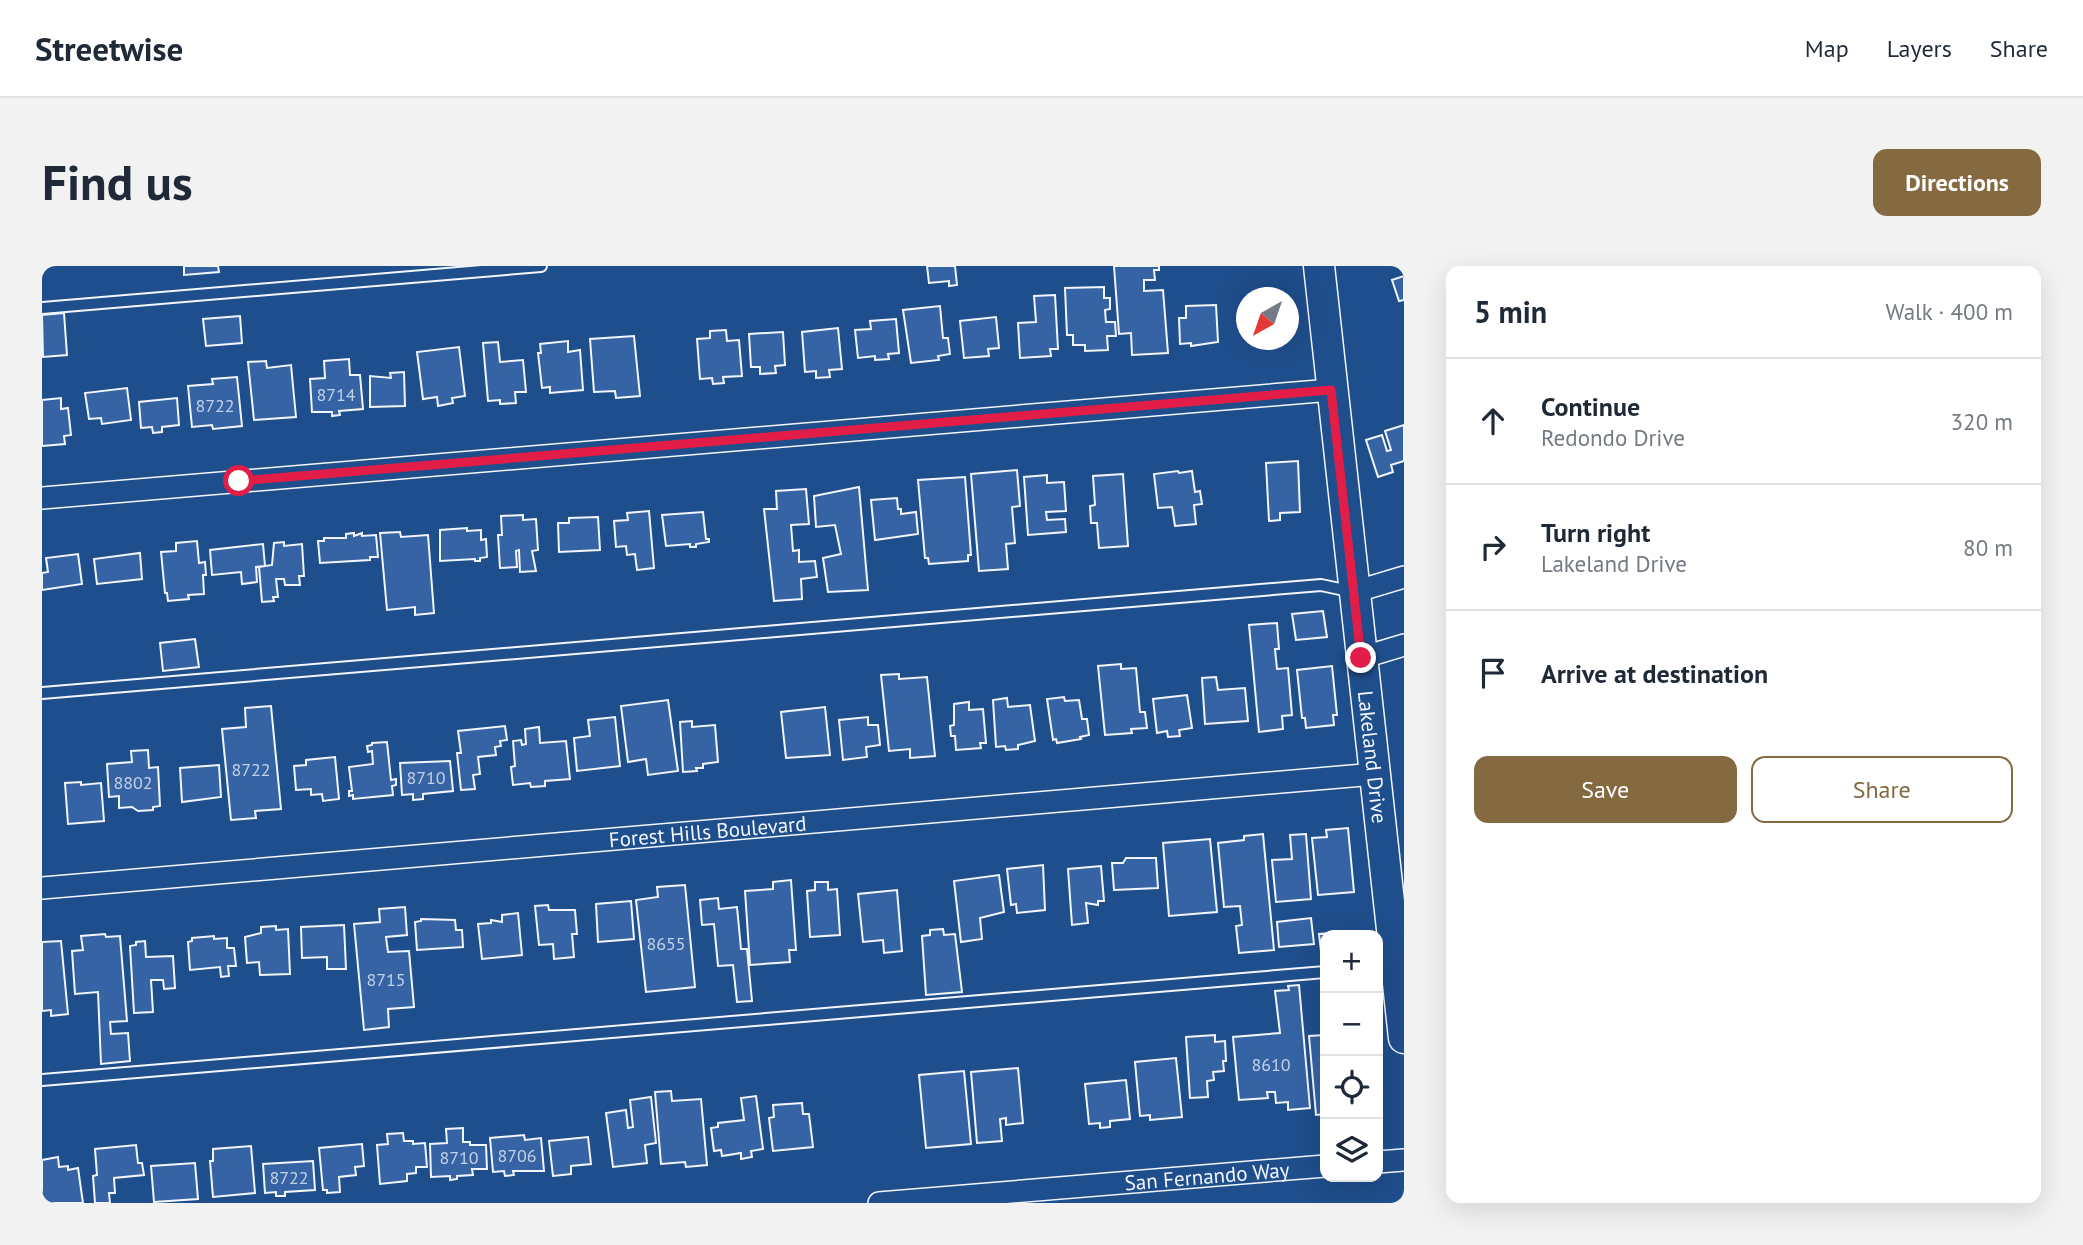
<!DOCTYPE html>
<html lang="en">
<head>
<meta charset="utf-8">
<style>
  body { margin:0; font-family:"PT Sans",sans-serif; background:#f2f2f3; color:#1f2937 }
  .controls { position:absolute; right:21px; bottom:21px; display:grid; overflow:hidden; border-radius:14px; box-shadow:0 7px 28px #0002 }
  .controls button { width:63px; height:63px; display:grid; place-items:center; padding:0; border:0; border-bottom:2px solid #e0e1e3; background:#fff; color:#1f2937; font:35px sans-serif }
  .compass { position:absolute; left:1194px; top:21px; width:63px; height:63px; border-radius:50%; background:#fff; box-shadow:0 7px 28px #0002; rotate:220deg }
  .stop { position:absolute; width:21px; height:21px; margin:-16px; border:5px solid #e11d48; border-radius:50%; background:#fff }
  .stop.end { background:#e11d48; border-color:#fff; box-shadow:0 2px 7px #0008 }
  .list { margin:0; padding:0; list-style:none }
  h2 { display:flex; justify-content:space-between; align-items:center; height:91px; margin:0; padding:0 28px; font-size:30px }
  h2 small { font-size:23px; font-weight:400; color:#747a83 }
  .list li { display:grid; grid-template-columns:46px 1fr auto; gap:21px; align-items:center; box-sizing:border-box; height:126px; padding:0 28px; border-top:2px solid #e0e1e3 }
  .list b { display:block; font-size:26px; white-space:nowrap }
  .list p { margin:0; font-size:23px; white-space:nowrap; color:#747a83 }
  .list em { font-size:23px; font-style:normal; color:#747a83 }
  .actions { display:flex; gap:14px; padding:21px 28px }
  .actions a { flex:1; padding:16px 0; border:2px solid #846941; border-radius:14px; text-align:center; font-size:24px; color:#846941 }
  .actions .main { background:#846941; color:#fff }
  .icon { flex:none; width:38px; height:38px; fill:none; stroke:currentColor; stroke-width:2; stroke-linecap:round; stroke-linejoin:round }
  .map { position:relative; flex:none; width:1362px; height:937px; overflow:hidden; border-radius:14px }
  header { display:flex; align-items:center; gap:42px; box-sizing:border-box; height:98px; padding:0 35px; background:#fff; border-bottom:2px solid #e0e1e3 }
  header strong { font-size:33px }
  nav { display:flex; gap:38px; margin-inline-start:auto; font-size:24px }
  .intro { display:flex; align-items:center; justify-content:space-between; box-sizing:border-box; height:168px; padding:0 42px }
  h1 { margin:0; font-size:49px }
  .button { padding:18px 32px; border-radius:14px; background:#846941; color:#fff; font-size:24px; font-weight:700 }
  main { display:flex; gap:42px; padding:0 42px }
  aside { flex:1; background:#fff; border-radius:14px; box-shadow:0 7px 28px #0002 }
  .map>svg:first-child { display:block }
  .building { fill:#3563a3; stroke:#f2f6ff; stroke-width:2 }
  .lines { fill:none; stroke-linecap:round; stroke-linejoin:round }
  .lane-casing { stroke:#f2f6ff; stroke-width:14 }
  .street-casing { stroke:#f2f6ff; stroke-width:24 }
  .secondary-casing { stroke:#f2f6ff; stroke-width:33 }
  .lane { stroke:#1f4e8c; stroke-width:10 }
  .street { stroke:#1f4e8c; stroke-width:21 }
  .secondary { stroke:#1f4e8c; stroke-width:30 }
  .route { stroke:#e11d48; stroke-width:9 }
  .labels { text-anchor:middle; dominant-baseline:central; stroke-width:5; stroke-linejoin:round; paint-order:stroke }
  .number-label { font-size:18px; fill:#c3d1e8 }
  .street-label { font-size:21px; fill:#f2f6ff; stroke:#1f4e8c }
</style>
</head>
<body>
<header>
<strong>Streetwise</strong>
<nav><a>Map</a><a>Layers</a><a>Share</a></nav>
</header>
<div class="intro"><h1>Find us</h1><a class="button">Directions</a></div>
<main>
<div class="map">
<svg width="1362" height="937" viewBox="0 0 1362 937">
  <rect width="100%" height="100%" fill="#1f4e8c"/>
  <path class="building" d="M142 0H176L177 6 142 9Z
    M885 0H913L915 19 907 20V15L887 17Z
    M1072 0H1117V4H1112L1113 14H1102V25L1121 24 1126 87 1090 89 1089 67 1077 68Z
    M1362 10V34L1357 35 1350 14Z
    M1062 21V32H1068V43L1063 44 1064 56H1073L1074 70H1065L1066 84 1043 85V79H1031V69H1025L1023 22Z
    M1013 29 1016 83H1008L1009 90 978 92 976 57 994 56 992 30Z
    M1174 39 1176 76 1149 80V77L1138 78 1137 52H1144V40Z
    M898 40 901 72H906L908 88 896 90 897 94 869 97 861 44Z
    M22 47 25 89 1 91 0 49Z
    M198 50 200 77 164 80 161 53Z
    M954 51 957 82 946 83 947 90 922 92 918 55Z
    M854 53 857 87 846 88 847 93 833 94V90L816 92 813 64 829 63 828 55Z
    M796 62 800 103 787 104 788 111 774 112V105L763 106 760 66Z
    M684 64 685 75 697 74 700 110 681 111 682 117 671 118 670 112 658 113 655 73 668 72V65Z
    M741 66 743 99 733 100 734 107 718 108V101H709L707 68Z
    M592 70 598 130 574 132 573 125 552 126 548 73Z
    M526 75V86L538 84 541 124 508 127V121L500 122 496 87H499L498 78Z
    M456 76 458 96 481 94 484 126H473L474 137 458 138V134L446 135 441 77Z
    M417 81 423 130 410 132 411 137 396 140 395 131 381 133 375 86Z
    M307 93 308 109H318L321 143 297 145 298 149 290 150V146H270L268 113 283 112 282 95Z
    M224 95 225 102 249 99 254 151 212 154 206 96Z
    M362 106 363 140 328 141V110L349 112 348 107Z
    M195 111 200 160 171 163 170 159 150 161 146 120 171 118 170 113Z
    M85 122 89 154 60 158 59 152 47 153 43 127Z
    M19 132V143L26 142 29 169 22 170 23 178 0 180V134Z
    M135 132 137 159 120 161V166L111 167 110 161 99 162 97 136Z
    M1362 159V195L1349 199 1351 206 1336 211 1324 174 1340 169 1345 185 1349 184 1343 165Z
    M1256 195 1258 246 1238 247V254L1227 255 1224 197Z
    M975 204 978 240 970 241 973 277 964 278 966 303 937 305 929 208Z
    M1136 205 1137 207 1150 205 1153 226 1158 225 1160 238 1152 239 1154 258 1133 260 1130 241 1116 242 1112 208Z
    M1081 208 1086 280 1057 282 1055 257H1049L1048 240 1053 239 1051 210Z
    M1005 209V217L1022 216 1024 245 1004 246 1005 254 1023 253 1024 266 986 269 982 211Z
    M923 211 929 289H926V295L887 298 886 292H883L876 214Z
    M817 221 826 324 786 326 781 292 799 288 793 259 774 261 772 230Z
    M764 223 767 258 749 259 751 285 757 284V296L773 295 775 311 759 313 760 333 732 335 722 243H735L734 225Z
    M855 232 856 243H859V248L874 246 876 268 833 274 829 234Z
    M607 245 612 302 595 304 593 288 585 289 584 280 574 281 572 255 586 254 585 247Z
    M661 246 664 273H667V276L654 278V281H648V278L624 280 620 249Z
    M481 249V254L494 253 496 284 490 285 494 305 478 306 477 284 474 285 475 301 458 302 456 269H460L459 250Z
    M556 251 558 284 517 286 516 257H527V252Z
    M425 262V265L439 264V274L444 273 445 291 438 292V295H433V293L398 295V264Z
    M358 266 359 271 386 269 392 347 373 349V341L345 344 338 267Z
    M312 267V270L320 267V270L334 269 336 291H328V294L278 297 276 275H282V272H304V268Z
    M155 275 157 297 163 296 164 309H161L162 328 146 329 147 333 126 335 125 327H123L119 286 134 285V277Z
    M242 276V280L260 278 262 310H257L258 319H243L242 313H234L236 331H231L232 335 220 336 217 301 230 299 232 277Z
    M221 278 223 300 214 301 215 316 200 318 199 306 170 309 168 284Z
    M98 287 100 313 55 318 52 293Z
    M36 288 40 318 0 324V307L6 306 4 292Z
    M1281 345 1285 371 1254 374 1250 348Z
    M1235 357 1237 383H1233L1235 403 1246 402 1250 449 1240 450 1241 463 1217 466 1207 359Z
    M153 373 157 401 121 405 118 377Z
    M1079 398V403L1094 402 1098 446H1103L1105 462 1089 463 1090 467 1063 469 1056 400Z
    M1290 400 1295 449H1291L1292 459 1264 462 1263 452H1260L1255 404Z
    M857 408V413L885 411 893 490 868 492V483L847 485 839 409Z
    M1174 411 1176 424 1203 422 1206 455 1163 458 1160 412Z
    M1145 429 1150 462 1137 464 1138 470 1126 471 1125 465 1115 467 1111 433Z
    M1022 431 1023 435 1037 434 1040 453H1045L1047 469 1038 471 1039 473 1015 477 1014 473 1011 474 1005 433Z
    M965 432 966 441 988 439 993 475 976 479V483L964 484 963 480 954 481 951 434Z
    M626 434 636 505 606 509 604 493 586 496 579 440Z
    M927 436V444L941 443 944 477H938L939 482 914 484 913 470H909L908 460 912 459V438Z
    M229 440 239 543 213 545 214 552 189 554 180 463 204 461 203 442Z
    M783 441 788 489 744 492 739 446Z
    M573 451 578 500 535 505 532 472 548 470 546 454Z
    M826 451V459H836L838 479 824 481 825 491 801 494 797 454Z
    M650 455V461L673 459 676 496 661 498V502H654L655 505 641 506 638 456Z
    M463 460 465 474 458 475 459 480 453 481 454 489 436 491 438 508 431 509 433 523 419 524 415 487H419L416 465Z
    M497 461 498 477 524 475 528 513 503 515V520L489 521 488 517 471 519 469 501 473 500 471 475 479 474 480 479 484 478 483 463Z
    M345 476 349 514 354 513V519L350 520 351 529 311 533V529L307 530V525H310L307 501 331 498 330 485 326 486 325 480 330 479V477Z
    M106 484 107 502 116 501 118 540 111 541V544L96 545 90 541 77 542V530L67 531 65 498 90 496 89 485Z
    M293 491 297 533 281 535 280 528 269 529V523L254 524 252 500 264 499V494Z
    M408 495 411 525 381 528V533L371 534V528L360 529 358 497Z
    M177 499 179 531 140 536 138 502Z
    M39 516V519L59 517 62 555 26 558 23 517Z
    M1306 562 1312 626 1276 629 1270 572 1285 571 1284 564Z
    M1221 568 1232 684 1197 687 1194 660 1200 659 1198 640 1182 641 1176 577 1202 574V570Z
    M1264 568 1269 633 1234 636 1230 594 1250 593 1248 569Z
    M1168 573 1175 646 1127 650 1121 577Z
    M1084 592H1114L1116 622 1072 624 1070 597H1081Z
    M1001 599 1003 644 975 647 974 638 969 639 965 603Z
    M1059 600 1062 635H1056V639L1044 637 1046 657 1030 659 1026 603Z
    M957 609 962 646 938 652 940 673 919 676 912 615Z
    M749 614 754 684H747L748 696 708 699 703 625 731 623V616Z
    M773 616H786V624L795 623 798 669 768 671 765 625 773 624Z
    M643 619 653 721 604 726 594 634 616 631 615 621Z
    M855 624 860 685 842 687 841 674 821 676 816 628Z
    M676 632 677 643 695 641 699 683H705L710 735 695 736 691 699 676 700 672 658 660 659 658 634Z
    M589 635 592 673 556 676 554 638Z
    M506 639 507 644H533L535 668H530L532 691 512 693 511 678 497 679 493 640Z
    M363 641 365 669 344 671 346 686 367 685 372 741 346 743 347 761 322 764 312 658 338 656 337 643Z
    M476 647 480 689 440 693 436 658 449 657V654L460 656V649Z
    M1269 652 1272 678 1237 681 1235 656Z
    M379 653 413 654 414 664H420L421 681 375 684 373 656 379 655Z
    M302 659 304 703H285V691L260 692 259 661Z
    M234 660V664L246 663 248 708 218 709 217 696 205 697 203 671 219 667V661Z
    M901 663 902 669 913 668 920 726 884 729 880 670 888 669V664Z
    M1302 666V669H1283V693L1280 694 1277 668Z
    M63 668 64 671 78 670 85 755 68 756 69 768 86 767 88 795 59 798 56 726 33 728 30 685 41 684 39 670Z
    M172 670V673L185 672V682H192L194 700H186L187 710 179 711 178 701 148 704 146 676 150 675V672Z
    M19 675 26 748 9 750V744L0 745V676Z
    M103 675 104 691 131 690 133 722 122 723 121 714H109L111 746 92 747 88 680 94 679V676Z
    M1257 719 1268 842 1246 844V836L1234 837 1233 826H1225L1226 832 1197 834 1191 771 1238 767 1233 725 1247 724 1246 720Z
    M1173 769V776L1183 775 1184 795H1181L1182 805 1171 806 1172 814 1165 815 1166 831 1148 832 1144 771Z
    M1283 769V848L1274 849 1267 770Z
    M1134 792 1140 851 1108 854V849L1098 850 1093 796Z
    M976 802 981 857 964 859V852L958 853 960 875 935 877 929 806Z
    M922 805 929 878 884 882 877 809Z
    M1084 814 1088 853 1068 855V861L1058 862V857L1047 858 1043 818Z
    M629 825 630 835 659 833 665 899 644 901 643 896 619 898 613 826Z
    M714 830 721 883 709 885 710 891 699 893V887L680 890 679 884 672 885 669 862 676 861V857L702 854 699 832Z
    M609 831 614 877 603 879 605 897 571 901 564 847 584 844 586 862 591 861 588 834Z
    M760 837 761 848H767L771 881 731 885 727 852 732 851 731 839Z
    M421 862V876H428V879H444L445 903H430L431 909 415 910V913L408 914V910L389 911 388 878 405 877 404 863Z
    M361 867 362 875H371V878L383 877 385 901H374V907L365 908V915L338 918 335 879 346 878 345 868Z
    M482 869 483 874 499 872 502 905H471L472 909 463 910 462 905 451 906 448 872Z
    M546 871 549 898 529 900V908L511 910 507 875Z
    M320 878 322 900 313 901 314 909 297 911 298 926 285 927V924H281L277 882Z
    M94 879 96 897H100L102 909 72 912 73 927H67L68 937H53L51 910 55 909 53 883Z
    M209 880 213 927 171 931 168 895H171V883Z
    M16 891 17 901 26 900V904L36 902 41 937H0V894Z
    M271 895 273 924 243 926V930H234V926L223 927 221 898Z
    M153 897 156 933 112 936 109 900Z"/>
  <g class="lines">
    <defs>
      <path id="lane" d="M0 42 499 0
        M0 427 1279 319 1312 326
        M0 814 1283 706"/>
      <g id="street">
        <path d="M0 232 1289 124"/>
        <path d="M1312 326 1362 311"/>
        <path d="M1319 392 1362 379"/>
        <path id="s1" d="M0 622 1333 508"/>
        <path d="M1336 896 1362 894"/>
        <path id="s2" d="M837 937 1283 900"/>
      </g>
      <g id="secondary">
        <path id="s3" d="M1277 0 1362 772"/>
      </g>
    </defs>
    <use href="#lane" class="lane-casing"/>
    <use href="#street" class="street-casing"/>
    <use href="#secondary" class="secondary-casing"/>
    <use href="#lane" class="lane"/>
    <use href="#street" class="street"/>
    <use href="#secondary" class="secondary"/>
  </g>
  <g class="lines">
    <path class="route" d="M197 215 1289 124 1319 392"/>
  </g>
  <g class="labels">
    <g class="number-label">
      <text x="294" y="128">8714</text>
      <text x="173" y="139">8722</text>
      <text x="209" y="503">8722</text>
      <text x="384" y="511">8710</text>
      <text x="91" y="516">8802</text>
      <text x="624" y="677">8655</text>
      <text x="344" y="713">8715</text>
      <text x="1229" y="798">8610</text>
      <text x="475" y="889">8706</text>
      <text x="417" y="891">8710</text>
      <text x="247" y="911">8722</text>
    </g>
    <g class="street-label">
      <text stroke="none"><textPath href="#s3" startOffset="494">Lakeland Drive</textPath></text>
      <text stroke="none"><textPath href="#s1" startOffset="668">Forest Hills Boulevard</textPath></text>
      <text stroke="none"><textPath href="#s2" startOffset="329">San Fernando Way</textPath></text>
    </g>
  </g>
</svg>
<div class="controls">
<button>+</button>
<button>−</button>
<button><svg class="icon" aria-label="locate" viewBox="0 0 24 24"><circle cx="12" cy="12" r="6"/><path d="M12 2v4M12 18v4M2 12h4M18 12h4"/></svg></button>
<button><svg class="icon" aria-label="layers" viewBox="0 0 24 24"><path d="M12 4l9 5-9 5-9-5zM3 14l9 5 9-5"/></svg></button>
</div>
<svg class="compass" viewBox="-18 -18 36 36"><path d="M0-13l5 13h-10z" fill="#e53935"/><path d="M0 13l5-13h-10z" fill="#747a83"/></svg>
<div class="stop" style="left:197px;top:215px"></div>
<div class="stop end" style="left:1319px;top:392px"></div>
</div>
<aside>
<h2>5 min<small>Walk · 400 m</small></h2>
<ul class="list">
<li><svg class="icon" aria-label="ahead" viewBox="0 0 24 24"><path d="M12 20V5M6 11l6-6 6 6"/></svg><div><b>Continue</b><p>Redondo Drive</p></div><em>320 m</em></li>
<li><svg class="icon" aria-label="right" viewBox="0 0 24 24"><path d="M7 20v-9h11M14 6l5 5-5 5"/></svg><div><b>Turn right</b><p>Lakeland Drive</p></div><em>80 m</em></li>
<li><svg class="icon" aria-label="arrive" viewBox="0 0 24 24"><path d="M6 21V4h12l-3 4 3 4H6"/></svg><div><b>Arrive at destination</b></div></li>
</ul>
<div class="actions"><a class="main">Save</a><a>Share</a></div>
</aside>
</main>
</body>
</html>
